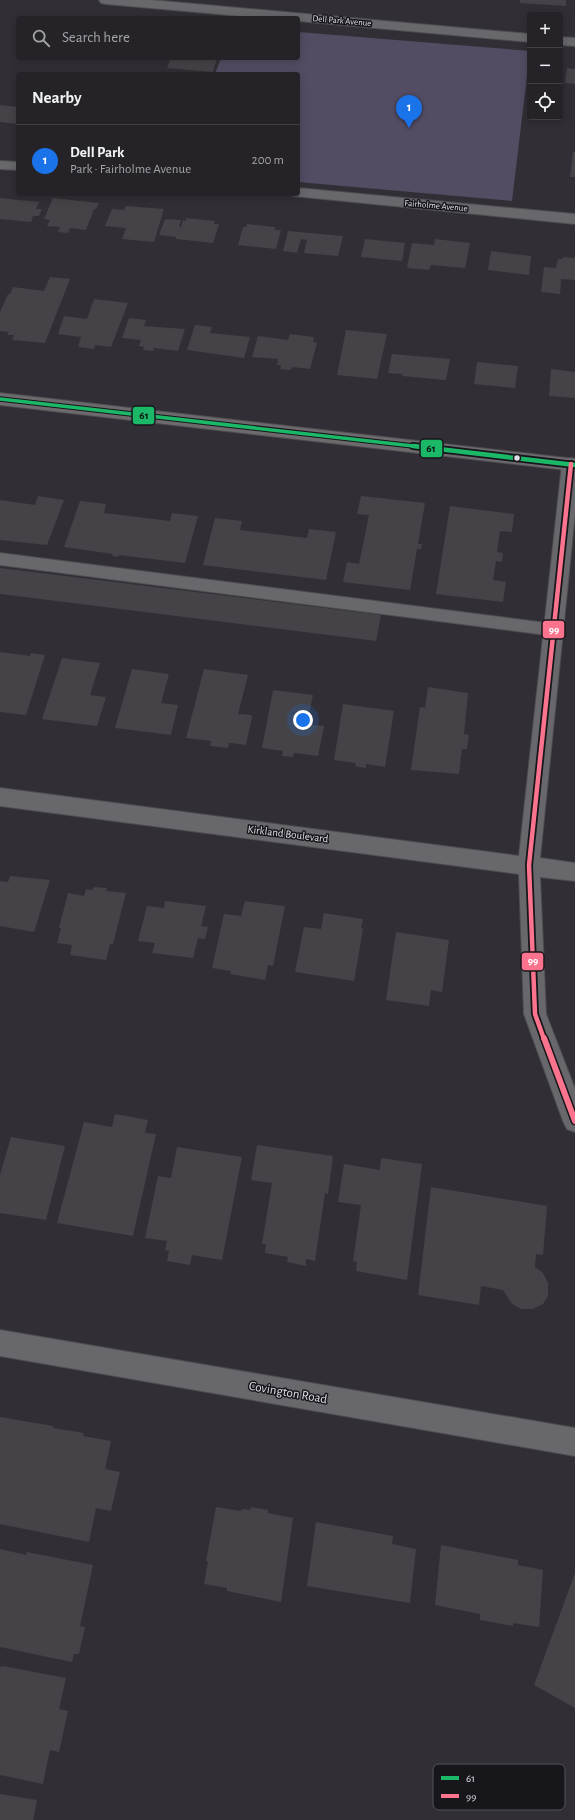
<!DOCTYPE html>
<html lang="en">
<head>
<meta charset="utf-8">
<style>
  body { margin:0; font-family:"Alegreya Sans",sans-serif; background:#312f34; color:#f1f3f6 }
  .controls { position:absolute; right:12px; top:12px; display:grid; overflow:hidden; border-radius:4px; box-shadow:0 2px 10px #0003 }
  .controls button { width:36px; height:36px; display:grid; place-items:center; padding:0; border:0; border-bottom:1px solid #424045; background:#252328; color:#f1f3f6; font:20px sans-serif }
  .you { position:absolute; left:303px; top:720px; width:14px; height:14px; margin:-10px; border:3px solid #fff; border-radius:50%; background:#1a73e8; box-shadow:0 0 0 6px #1a73e833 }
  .badge { display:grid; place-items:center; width:26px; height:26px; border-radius:50%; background:#1a73e8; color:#fff; font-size:13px; font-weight:700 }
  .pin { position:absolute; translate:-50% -33px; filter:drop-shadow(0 1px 2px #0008) }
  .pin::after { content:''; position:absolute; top:21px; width:14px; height:12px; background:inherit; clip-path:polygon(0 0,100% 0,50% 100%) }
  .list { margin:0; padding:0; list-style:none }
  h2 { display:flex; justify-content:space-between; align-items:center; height:52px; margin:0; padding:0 16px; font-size:17px }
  h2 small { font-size:13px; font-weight:400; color:#a3a4a8 }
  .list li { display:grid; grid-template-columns:26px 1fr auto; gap:12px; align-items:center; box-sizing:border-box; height:72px; padding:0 16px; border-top:1px solid #424045 }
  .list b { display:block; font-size:15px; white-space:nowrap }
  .list p { margin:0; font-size:13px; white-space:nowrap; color:#a3a4a8 }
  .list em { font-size:13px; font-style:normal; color:#a3a4a8 }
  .icon { flex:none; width:22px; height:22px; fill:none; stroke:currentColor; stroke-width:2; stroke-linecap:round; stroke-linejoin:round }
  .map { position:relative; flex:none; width:575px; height:1820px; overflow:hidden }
  .search { position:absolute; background:#252328; box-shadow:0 2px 10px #0003; left:16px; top:16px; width:284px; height:44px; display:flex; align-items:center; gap:10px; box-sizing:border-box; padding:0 14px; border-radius:4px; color:#a3a4a8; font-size:15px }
  .panel { position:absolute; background:#252328; box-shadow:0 2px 10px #0003; left:16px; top:72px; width:284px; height:124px; border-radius:4px }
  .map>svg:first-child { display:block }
  .green { fill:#534c63 }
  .building { fill:#454348 }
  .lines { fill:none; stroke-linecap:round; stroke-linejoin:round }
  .lane-casing { stroke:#4d4c50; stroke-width:2 }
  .street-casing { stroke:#4d4c50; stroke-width:2 }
  .secondary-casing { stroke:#4d4c50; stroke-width:2 }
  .lane { fill:#68676b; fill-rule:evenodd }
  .street { fill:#68676b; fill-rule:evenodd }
  .secondary { fill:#6c6a6d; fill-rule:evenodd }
  .bus-1-far1-casing { stroke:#17161b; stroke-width:5.5 }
  .bus-1-casing { stroke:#17161b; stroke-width:8 }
  .bus-2-far1-casing { stroke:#17161b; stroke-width:8 }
  .bus-2-casing { stroke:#17161b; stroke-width:9 }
  .bus-1-far1 { stroke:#1ab867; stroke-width:3.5 }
  .bus-1 { stroke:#1ab867; stroke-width:4.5 }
  .bus-2-far1 { stroke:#fc738d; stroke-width:4.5 }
  .bus-2 { stroke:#fc738d; stroke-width:6 }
  .bus-dot { fill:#e0dfe5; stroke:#17161b; stroke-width:1.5 }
  .labels { text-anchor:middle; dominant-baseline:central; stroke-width:3; stroke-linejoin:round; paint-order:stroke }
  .far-street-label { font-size:9px; fill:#e0dfe5; stroke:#17161b }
  .street-label { font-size:11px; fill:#e0dfe5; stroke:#17161b }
  .near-street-label { font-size:13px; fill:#e0dfe5; stroke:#17161b }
  .key { fill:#17161b; stroke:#535258; stroke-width:1 }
  .key-label { font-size:11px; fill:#e0dfe5 }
  .line-badge { stroke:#17161b; stroke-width:1.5 }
  .badge-label { font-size:11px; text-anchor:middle; font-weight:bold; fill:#fff }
  .pale-badge-label { font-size:11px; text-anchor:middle; font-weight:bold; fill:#111 }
</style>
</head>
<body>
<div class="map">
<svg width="575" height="1820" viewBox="0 0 575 1820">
  <rect width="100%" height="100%" fill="#312f35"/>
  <path class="green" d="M298 32 530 51 512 201 298 182V74H215L221 58H298Z"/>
  <path class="building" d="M520 0H566V6L520 3Z
    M171 58H217L213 72 167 68Z
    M567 68 575 69V84L565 83Z
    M0 105 18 107V124L0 122Z
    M573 152H575V177H570Z
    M0 198 39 202 36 209H42L39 216H33L31 222 0 219Z
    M53 198 99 203 96 209H94L86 230 70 228 68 233 58 232 60 227 47 226 50 220 44 219Z
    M126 206 164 209 154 242 122 239 126 228 105 226 112 209 124 210Z
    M186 218 215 221 214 224H219L213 243 176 239V237L159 235 165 219 181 220 179 227H181L183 220 186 221Z
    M247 224 275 227V230H281L276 249 238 245 243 227H246Z
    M288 231 343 236 338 256 304 253 307 240 301 239 297 253 283 251Z
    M365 239 405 243 402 261 361 257Z
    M435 239 470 243 465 268 431 265 429 270 407 268 412 243 434 245Z
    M491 251 531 256 529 275 488 270Z
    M563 257 575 258V280L561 279 560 294 541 292 544 267 556 268 558 259H562Z
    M50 277 70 279 45 343 12 340 14 335H7L9 332 0 331V312L8 294H10L13 287 44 291Z
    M94 299 128 303 111 347 95 345 94 349 78 347 81 337 58 334 64 316 87 319Z
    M129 318 146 320 144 326 185 329 178 351 154 348 153 351 143 350 144 347 139 346 141 340 122 338Z
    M195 325 212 327 210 333 250 337 244 358 187 350Z
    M346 330 387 334 377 379 337 375Z
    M290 334 314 337 313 342 317 343 310 369 292 367 291 370 280 369 281 365H277L278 359 252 357 258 336 288 340Z
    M392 354 450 359 446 380 402 376 403 374 388 373Z
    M477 362 518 366 515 388 474 384Z
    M551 369 575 372V398L549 396Z
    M38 496 64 500 47 545 0 540V500L35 505Z
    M361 496 425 503 418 544H422L421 549H417L410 590 343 582 347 562 359 564 369 515 357 514Z
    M80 501 106 504 104 513 170 521 172 513 198 516 185 563 119 555 118 557 112 556 113 554 64 547Z
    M450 506 514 514 512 532 500 531 497 552 503 553 502 562 496 561 493 580 506 582 503 602 436 594Z
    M215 518 242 521 240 530 307 538 309 529 336 532 326 580 203 565Z
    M0 568 33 572 381 615 376 641 0 594Z
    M0 652 30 656 31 653 45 655 26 715 0 712Z
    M62 658 100 663 90 695 106 697 97 726 42 719Z
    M132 669 169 674 161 703 178 705 171 735 115 728Z
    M204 669 248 675 238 714 251 715 252 717 246 745 232 743H229L228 748 210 746 211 741 186 738Z
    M428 687 468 693 464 734 469 735 467 749H462L459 774 411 770 420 707 425 708Z
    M273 690 313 695 307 724 324 726 318 756 294 753 293 757 282 756 283 751 262 748Z
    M343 704 394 711 385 767 366 764V768L355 766 356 763 334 760Z
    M10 876 50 880 34 932 0 926V881L8 882Z
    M94 887 107 888 106 891 126 893 113 944H110L106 960 70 955 72 945 57 943 61 928H59L68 893 84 896 86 889 92 890Z
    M165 901 206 906 201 926 208 927 205 939 198 938 193 958 152 953 155 943 138 941 147 906 164 908Z
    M245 901 285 906 273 966 268 965 265 980 230 974 231 971 212 968 224 914 241 916Z
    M324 913 363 919 361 928 363 929 354 981 295 972 304 927 321 929Z
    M396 932 449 940 442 992 431 990 429 1006 386 1000Z
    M115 1114 148 1120 145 1133 156 1134 133 1236 57 1223 84 1122 112 1127Z
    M11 1137 65 1146 46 1220 0 1213V1175Z
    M257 1145 333 1156 328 1194 325 1193 315 1261 306 1259V1266L287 1262 288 1257 265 1253 266 1244H262L272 1183 251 1180Z
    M177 1147 242 1157 222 1260 192 1255 190 1265 167 1261 169 1251 165 1250 167 1241 145 1238 158 1176 171 1178Z
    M381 1158 422 1164 407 1280 356 1271 357 1262 353 1261 361 1205 338 1202 344 1164 380 1170Z
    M431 1187 547 1206 543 1255 536 1254 535 1267 543 1273 548 1283V1296L543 1304 533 1309H521L512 1304 503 1290 481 1286 479 1305 418 1295Z
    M0 1417 53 1426V1428L84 1433 83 1436 111 1441 105 1469 120 1472 111 1511 96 1508 89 1542 0 1524Z
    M216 1507 241 1511 242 1509 250 1510 251 1507 268 1510V1513L293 1518 281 1602 227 1591V1588L204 1584 208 1561H206Z
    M316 1522 393 1536 392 1544 416 1549 410 1603 307 1586Z
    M441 1545 518 1560V1565L543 1570 539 1627 513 1623V1626L480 1620V1614L435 1605Z
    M0 1549 26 1555 27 1552 93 1565 80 1626 85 1627 79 1654H74L72 1662 0 1647Z
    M575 1573V1708L534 1685Z
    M3 1666 66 1678 59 1709 68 1711 59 1752 50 1750 43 1784 0 1775V1667Z
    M0 1794 37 1800 33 1820H0Z"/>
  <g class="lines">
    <defs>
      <path id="lane" d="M0 553 554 624 560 626 562 630 560 634 554 636 0 565Z"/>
      <path id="street" d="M99 0H151L530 34V42L298 21V18H262L106 4 101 3Z
        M560 37 575 38V46L560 45Z
        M0 161 18 162V170L0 169Z
        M298 188 575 214V224L293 196 291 194H298Z
        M571 458 575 459V513L540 858 575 863V881L540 877 546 1014 575 1089V1132L567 1129 563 1121 524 1014 519 874 0 806V788L519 856 562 464 565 460Z
        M0 1330 575 1428V1456L0 1356Z"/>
      <path id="secondary" d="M0 393 575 459V471L0 405Z"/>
    </defs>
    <use href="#lane" class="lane-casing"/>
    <use href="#street" class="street-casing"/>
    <use href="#secondary" class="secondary-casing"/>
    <use href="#lane" class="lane"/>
    <use href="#street" class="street"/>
    <use href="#secondary" class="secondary"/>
    <defs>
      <path id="bus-1-far1" d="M0 399 422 447"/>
      <path id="bus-1" d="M413 446 575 465"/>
      <path id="bus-2-far1" d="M544 1039 535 1014 529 865 571 464"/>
      <path id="bus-2" d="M544 1038 575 1121"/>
    </defs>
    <use href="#bus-1-far1" class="bus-1-far1-casing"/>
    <use href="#bus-1" class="bus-1-casing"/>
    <use href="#bus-2-far1" class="bus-2-far1-casing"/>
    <use href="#bus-2" class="bus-2-casing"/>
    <use href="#bus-1-far1" class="bus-1-far1"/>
    <use href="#bus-1" class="bus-1"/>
    <use href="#bus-2-far1" class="bus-2-far1"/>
    <use href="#bus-2" class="bus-2"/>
  </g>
  <circle class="bus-dot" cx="517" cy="458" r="3.5"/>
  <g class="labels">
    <g class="far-street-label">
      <text transform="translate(342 21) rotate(5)">Dell Park Avenue</text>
      <text transform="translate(436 206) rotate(5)">Fairholme Avenue</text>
    </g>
    <g class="street-label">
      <text transform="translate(288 834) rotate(7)">Kirkland Boulevard</text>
    </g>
    <g class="near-street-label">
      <text transform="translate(288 1393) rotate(10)">Covington Road</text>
    </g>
  </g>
  <rect x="433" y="1764" width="132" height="46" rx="6" class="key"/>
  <rect x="441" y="1776" width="18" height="4" fill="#1ab867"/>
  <rect x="441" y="1794" width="18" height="4" fill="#fc738d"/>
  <g class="key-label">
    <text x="466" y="1782">61</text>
    <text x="466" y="1800">99</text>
  </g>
  <g class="line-badge">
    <rect x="132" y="406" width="23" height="19" rx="4" fill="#1ab867"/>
    <rect x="420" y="439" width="23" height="19" rx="4" fill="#1ab867"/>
    <rect x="542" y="620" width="23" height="19" rx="4" fill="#fc738d"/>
    <rect x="521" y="952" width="23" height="19" rx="4" fill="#fc738d"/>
  </g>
  <g class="badge-label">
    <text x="554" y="634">99</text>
    <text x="533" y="965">99</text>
  </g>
  <g class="pale-badge-label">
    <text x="144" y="419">61</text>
    <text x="431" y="452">61</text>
  </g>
</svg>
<div class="controls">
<button>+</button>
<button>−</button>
<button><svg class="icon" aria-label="locate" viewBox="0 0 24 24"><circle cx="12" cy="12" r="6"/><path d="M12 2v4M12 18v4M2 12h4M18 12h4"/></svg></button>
</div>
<div class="you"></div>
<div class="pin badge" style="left:409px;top:128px">1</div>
<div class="search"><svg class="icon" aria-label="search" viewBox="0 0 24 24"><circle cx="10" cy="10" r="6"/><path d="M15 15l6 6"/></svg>Search here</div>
<section class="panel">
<h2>Nearby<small></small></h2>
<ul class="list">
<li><span class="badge">1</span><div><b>Dell Park</b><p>Park · Fairholme Avenue</p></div><em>200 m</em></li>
</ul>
</section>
</div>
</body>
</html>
